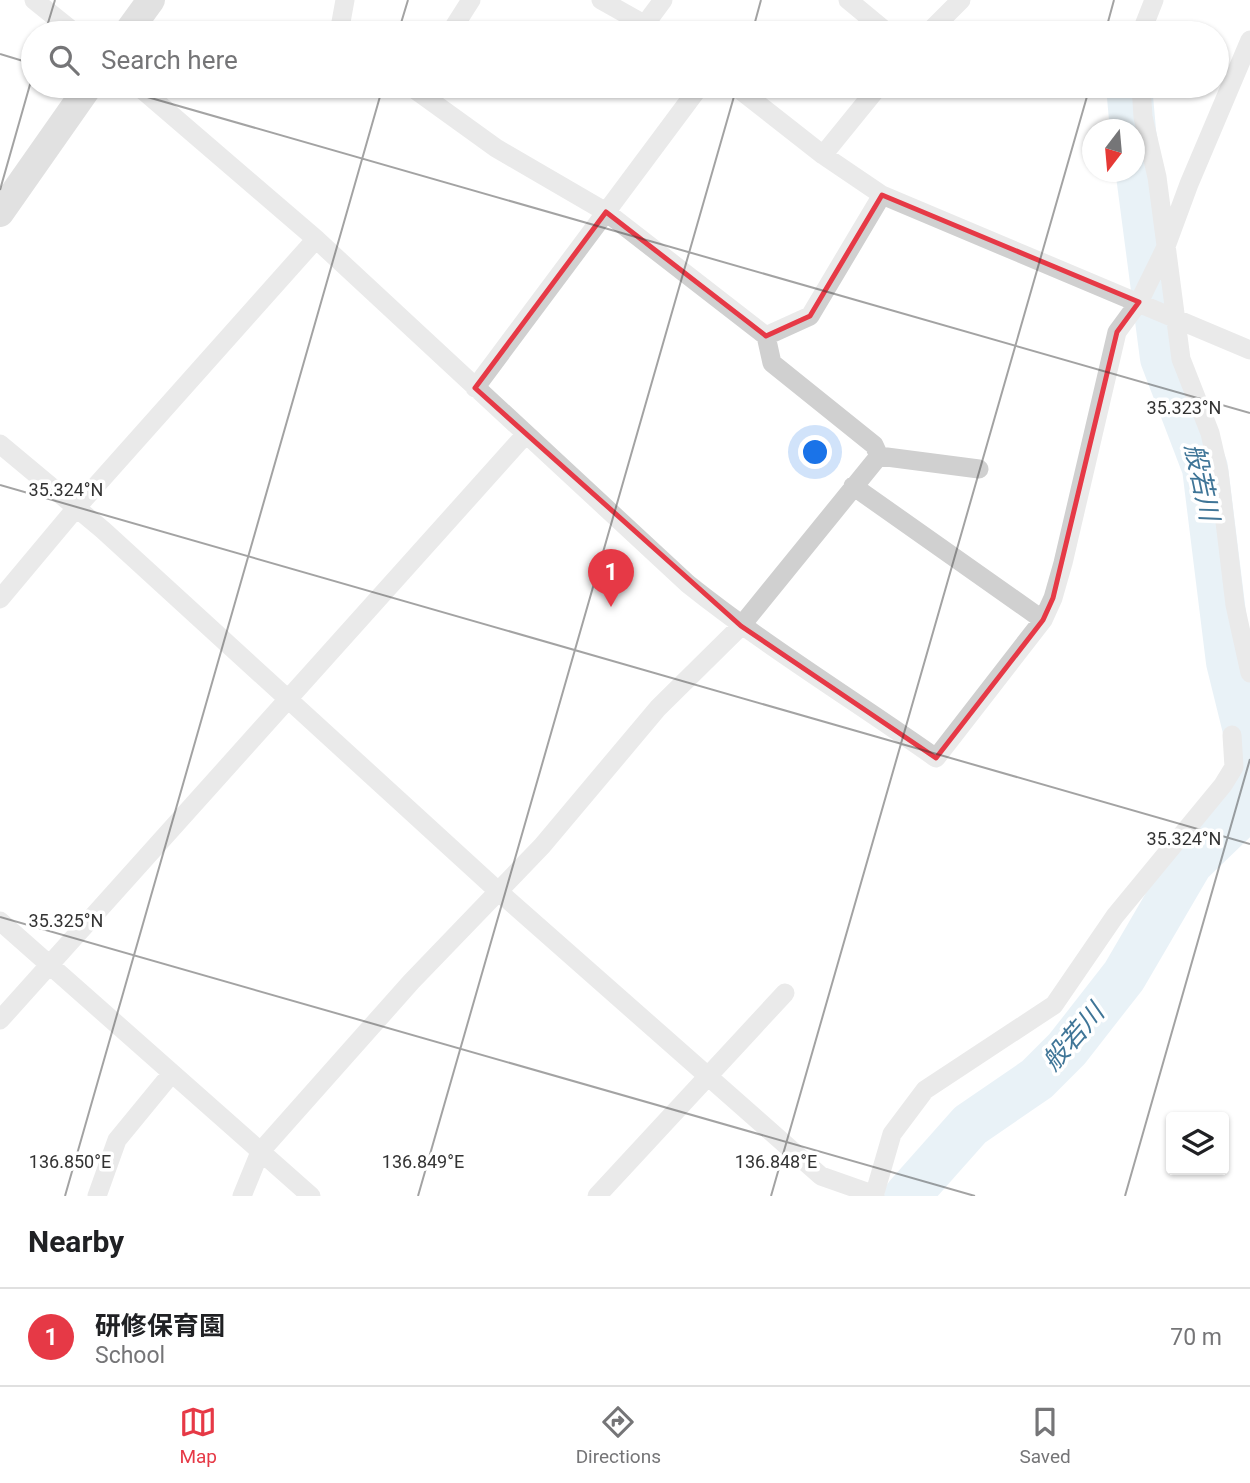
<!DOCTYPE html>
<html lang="en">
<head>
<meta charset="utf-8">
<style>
  body { margin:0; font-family:Roboto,"Noto Sans JP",sans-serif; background:#f2f2f2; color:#202124 }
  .controls { position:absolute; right:21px; bottom:21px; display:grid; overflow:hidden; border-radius:7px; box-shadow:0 2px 5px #0004 }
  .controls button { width:63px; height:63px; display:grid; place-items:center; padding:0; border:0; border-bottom:2px solid #e0e0e0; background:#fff; color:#202124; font:35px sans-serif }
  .compass { position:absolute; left:1082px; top:119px; width:63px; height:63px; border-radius:50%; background:#fff; box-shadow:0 2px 5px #0004; rotate:196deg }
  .you { position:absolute; left:816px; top:453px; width:24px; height:24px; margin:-18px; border:5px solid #fff; border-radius:50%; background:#1a73e8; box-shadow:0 0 0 10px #1a73e833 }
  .badge { display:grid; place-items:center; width:46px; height:46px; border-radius:50%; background:#e63946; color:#fff; font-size:23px; font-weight:700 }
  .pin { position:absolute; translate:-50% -58px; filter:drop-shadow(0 2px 4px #0008) }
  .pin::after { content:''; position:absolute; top:37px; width:24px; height:21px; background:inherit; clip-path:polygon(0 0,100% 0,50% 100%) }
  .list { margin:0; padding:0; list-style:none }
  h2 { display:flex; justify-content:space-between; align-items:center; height:91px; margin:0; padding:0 28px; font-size:30px }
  h2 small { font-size:23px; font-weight:400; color:#757577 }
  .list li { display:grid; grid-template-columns:46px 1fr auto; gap:21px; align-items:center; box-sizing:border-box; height:98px; padding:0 28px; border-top:2px solid #e0e0e0 }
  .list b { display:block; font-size:26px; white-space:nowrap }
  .list p { margin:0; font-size:23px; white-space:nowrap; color:#757577 }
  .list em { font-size:23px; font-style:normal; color:#757577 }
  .icon { flex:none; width:38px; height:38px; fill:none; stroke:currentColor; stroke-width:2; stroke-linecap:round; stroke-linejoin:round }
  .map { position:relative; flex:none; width:1250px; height:1196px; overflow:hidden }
  .search { position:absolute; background:#fff; box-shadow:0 2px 5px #0004; left:21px; right:21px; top:21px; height:77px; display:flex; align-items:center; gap:18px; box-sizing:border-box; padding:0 24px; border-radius:38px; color:#757577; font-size:26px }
  .sheet { height:189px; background:#fff }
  nav { display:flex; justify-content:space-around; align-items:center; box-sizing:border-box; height:98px; border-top:2px solid #e0e0e0; background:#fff; font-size:19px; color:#757577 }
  nav a { display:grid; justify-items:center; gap:4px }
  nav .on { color:#e63946 }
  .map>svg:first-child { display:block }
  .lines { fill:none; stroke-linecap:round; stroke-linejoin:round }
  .river { stroke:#cfe2ee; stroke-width:46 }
  .minor { stroke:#d0d0d0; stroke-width:19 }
  .secondary { stroke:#bdbdbd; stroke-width:28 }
  .marked { fill:none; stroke:#e63946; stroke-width:5; stroke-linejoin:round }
  .ticks { fill:none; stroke:#333; stroke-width:2; stroke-opacity:0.45 }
  .labels { text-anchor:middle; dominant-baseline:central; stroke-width:7; stroke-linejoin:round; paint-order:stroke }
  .water-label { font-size:26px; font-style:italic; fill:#3f7597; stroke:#fff }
  .ticks-label { font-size:18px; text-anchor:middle; fill:#333; stroke:#fff; stroke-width:7; stroke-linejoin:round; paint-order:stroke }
</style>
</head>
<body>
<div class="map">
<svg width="1250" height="1196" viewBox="0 0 1250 1196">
  <rect width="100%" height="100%" fill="#fff"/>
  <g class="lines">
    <path class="river" d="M1129 86 1133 130
      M1134 137 1163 358 1205 468 1229 662 1250 747
      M907 1196 970 1125 1037 1079 1067 1049 1124 976 1190 863 1244 811 1250 781"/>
    <path class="minor" d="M34 0 75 33
      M601 0 660 33
      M848 0 888 33
      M646 23 663 0
      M339 33 345 0
      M450 33 471 0
      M928 33 961 0
      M1141 33 1154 0
      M138 86 316 239 688 584C767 647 854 700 936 758L1043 620 1053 598 1063 563 1117 332 1139 302 1165 249 1189 184 1250 40
      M410 86 496 148 606 212 766 336 810 316 882 195
      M735 86 823 155 882 195 1250 350
      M1141 86 1143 117 1157 177 1181 359 1210 433 1219 472 1235 605 1250 673
      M823 155 879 86
      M766 336 772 363 874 445 879 456
      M475 388 700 86
      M0 444 103 530 498 891 821 1176 875 1195
      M853 486 1043 620
      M0 599 77 507 316 239
      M0 921 311 1196
      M0 1020 526 434
      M97 1196 117 1140 172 1073
      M242 1196 260 1152 411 982 542 846 658 708 741 626 879 456 979 469
      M597 1196 785 993
      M874 1196 892 1134 925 1090 1054 1005 1115 916 1223 785 1234 767 1232 735"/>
    <path class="secondary" d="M127 33 151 0
      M0 213 89 86"/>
  </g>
  <path d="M0 0H1250V1196H0ZM882 195 1139 302 1117 332 1053 598 1043 620 936 758 741 626 475 388 606 212 766 336 810 316Z" fill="#fff" fill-opacity=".55" fill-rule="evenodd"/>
  <path class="marked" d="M882 195 1139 302 1117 332 1053 598 1043 620 936 758 741 626 475 388 606 212 766 336 810 316Z"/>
  <path class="ticks" d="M45 33 55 0M398 33 408 0M752 33 761 0M1105 33 1114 0M0 54 33 64M109 86 1250 413M0 190 33 74M0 485 1250 844M0 917 975 1196M65 1196 383 86M418 1196 737 86M771 1196 1090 86M1125 1196 1250 759"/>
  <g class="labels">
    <g class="water-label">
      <text transform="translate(1202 482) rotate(78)">般若川</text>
      <text transform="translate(1073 1037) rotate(-49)">般若川</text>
    </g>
  </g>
  <g class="ticks-label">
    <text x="1184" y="414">35.323°N</text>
    <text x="66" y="496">35.324°N</text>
    <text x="1184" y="845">35.324°N</text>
    <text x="66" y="927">35.325°N</text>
    <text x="70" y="1168">136.850°E</text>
    <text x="423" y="1168">136.849°E</text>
    <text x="776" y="1168">136.848°E</text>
  </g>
</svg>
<div class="controls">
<button><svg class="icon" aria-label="layers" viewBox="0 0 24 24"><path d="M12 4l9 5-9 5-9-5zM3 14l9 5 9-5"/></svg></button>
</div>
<svg class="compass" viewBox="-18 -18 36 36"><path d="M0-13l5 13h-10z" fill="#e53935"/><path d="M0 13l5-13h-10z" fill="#757577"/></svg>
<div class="you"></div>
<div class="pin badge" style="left:611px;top:607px">1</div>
<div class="search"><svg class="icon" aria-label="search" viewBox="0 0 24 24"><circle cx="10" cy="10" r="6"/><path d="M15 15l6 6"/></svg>Search here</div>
</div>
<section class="sheet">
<h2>Nearby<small></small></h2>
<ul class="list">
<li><span class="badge">1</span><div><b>研修保育園</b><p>School</p></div><em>70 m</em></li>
</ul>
</section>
<nav>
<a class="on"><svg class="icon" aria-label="map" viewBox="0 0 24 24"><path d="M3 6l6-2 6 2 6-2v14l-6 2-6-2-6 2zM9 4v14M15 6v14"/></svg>Map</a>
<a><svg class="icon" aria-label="directions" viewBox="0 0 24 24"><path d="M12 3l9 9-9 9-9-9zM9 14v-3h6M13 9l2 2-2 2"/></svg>Directions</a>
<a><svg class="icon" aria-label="saved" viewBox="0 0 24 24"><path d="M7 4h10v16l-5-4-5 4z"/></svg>Saved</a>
</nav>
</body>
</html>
